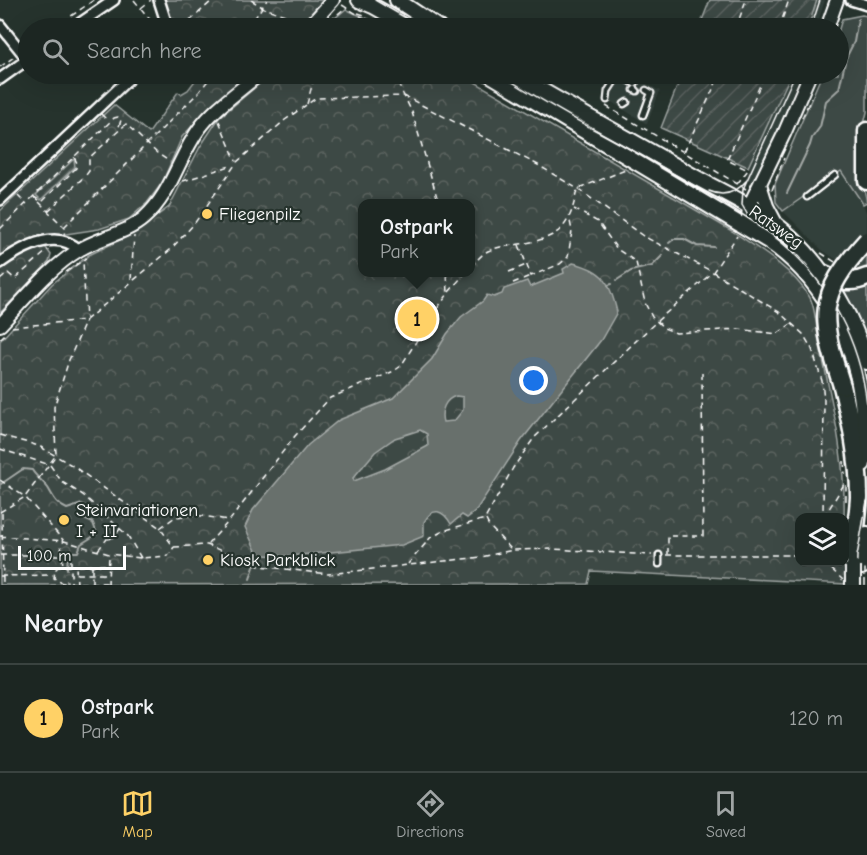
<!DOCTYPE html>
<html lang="en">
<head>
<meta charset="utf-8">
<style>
  body { margin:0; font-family:"Comic Neue",sans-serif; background:#252e2a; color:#f1f3f6 }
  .controls { position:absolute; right:18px; bottom:18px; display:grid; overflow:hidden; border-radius:12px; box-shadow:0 6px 24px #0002 }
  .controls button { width:54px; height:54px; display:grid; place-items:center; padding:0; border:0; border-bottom:2px solid #3a4340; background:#1c2622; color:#f1f3f6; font:30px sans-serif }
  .scale { position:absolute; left:18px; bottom:15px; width:108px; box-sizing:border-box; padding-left:6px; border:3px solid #fff; border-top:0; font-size:16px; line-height:21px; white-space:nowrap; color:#fff; -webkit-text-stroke:4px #26332d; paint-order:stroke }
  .you { position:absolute; left:534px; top:381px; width:21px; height:21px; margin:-15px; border:4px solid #fff; border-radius:50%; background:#1a73e8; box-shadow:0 0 0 9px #1a73e833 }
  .badge { display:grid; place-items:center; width:39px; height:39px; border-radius:50%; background:#ffd166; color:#111; font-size:20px; font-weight:700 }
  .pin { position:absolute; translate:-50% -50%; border:3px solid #fff; box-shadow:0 2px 6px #0006 }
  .popup { position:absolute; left:358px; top:199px; width:117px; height:78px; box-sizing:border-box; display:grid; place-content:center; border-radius:12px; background:#1c2622; filter:drop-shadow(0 2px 4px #0005); font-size:20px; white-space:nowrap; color:#a0a5a5 }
  .popup b { font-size:22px; color:#f1f3f6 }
  .popup::after { content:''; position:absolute; left:50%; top:100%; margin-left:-12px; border:12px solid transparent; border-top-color:#1c2622 }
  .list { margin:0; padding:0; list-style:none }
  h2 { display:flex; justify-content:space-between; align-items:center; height:78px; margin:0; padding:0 24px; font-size:26px }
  h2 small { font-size:20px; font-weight:400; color:#a0a5a5 }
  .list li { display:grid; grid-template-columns:39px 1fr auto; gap:18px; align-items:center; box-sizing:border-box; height:108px; padding:0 24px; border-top:2px solid #3a4340 }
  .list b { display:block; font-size:22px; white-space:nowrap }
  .list p { margin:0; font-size:20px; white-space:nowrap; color:#a0a5a5 }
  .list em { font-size:20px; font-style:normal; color:#a0a5a5 }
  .icon { flex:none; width:33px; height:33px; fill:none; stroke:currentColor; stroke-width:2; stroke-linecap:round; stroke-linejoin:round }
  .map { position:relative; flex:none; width:867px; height:585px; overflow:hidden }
  .search { position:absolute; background:#1c2622; box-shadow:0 6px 24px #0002; left:18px; right:18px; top:18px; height:66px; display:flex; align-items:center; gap:15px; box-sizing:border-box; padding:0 21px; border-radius:33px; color:#a0a5a5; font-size:22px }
  .sheet { height:186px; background:#1c2622 }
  nav { display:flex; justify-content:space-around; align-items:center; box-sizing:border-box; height:84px; border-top:2px solid #3a4340; background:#1c2622; font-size:16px; color:#a0a5a5 }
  nav a { display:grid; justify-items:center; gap:3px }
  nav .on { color:#ffd166 }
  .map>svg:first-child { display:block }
  .built { fill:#333f3a }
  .grass { fill:#3e4944; stroke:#9ea4a2; stroke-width:1.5 }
  .park { fill:url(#park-crowns); stroke:#9ea4a2; stroke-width:1.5; fill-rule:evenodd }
  .garden { fill:url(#garden-furrows); stroke:#9ea4a2; stroke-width:1.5 }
  .water { fill:#67706c; stroke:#a4a9a7; stroke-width:1.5; fill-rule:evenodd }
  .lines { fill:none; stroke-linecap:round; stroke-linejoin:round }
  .stream { stroke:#a4a9a7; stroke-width:2 }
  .lane-casing { stroke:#fff; stroke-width:9 }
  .street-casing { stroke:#fff; stroke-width:14 }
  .secondary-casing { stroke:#fff; stroke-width:16 }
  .primary-casing { stroke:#fff; stroke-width:18 }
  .highway-casing { stroke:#fff; stroke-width:21 }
  .path { stroke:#fff; stroke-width:1.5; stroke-dasharray:6 4.5; stroke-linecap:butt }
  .lane { stroke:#26332d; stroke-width:4.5 }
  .street { stroke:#26332d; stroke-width:9 }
  .secondary { stroke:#26332d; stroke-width:12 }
  .primary { stroke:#26332d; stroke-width:14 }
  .highway { stroke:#26332d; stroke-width:16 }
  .tram { stroke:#fff; stroke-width:1.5 }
  .primary-bridge-casing { stroke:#fff; stroke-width:18; stroke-linecap:butt }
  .highway-bridge-casing { stroke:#fff; stroke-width:21; stroke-linecap:butt }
  .path-bridge { stroke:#fff; stroke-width:1.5; stroke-dasharray:6 4.5; stroke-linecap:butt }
  .primary-bridge { stroke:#26332d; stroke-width:14 }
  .highway-bridge { stroke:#26332d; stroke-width:16 }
  .poi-dot { fill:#ffd166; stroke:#26332d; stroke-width:2 }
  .labels { text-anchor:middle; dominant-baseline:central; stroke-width:4.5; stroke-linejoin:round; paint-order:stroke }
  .poi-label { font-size:18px; fill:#fff; stroke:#26332d; text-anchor:start }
  .street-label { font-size:18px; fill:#fff; stroke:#26332d }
</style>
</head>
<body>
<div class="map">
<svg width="867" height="585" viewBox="0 0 867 585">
  <defs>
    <pattern id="park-crowns" width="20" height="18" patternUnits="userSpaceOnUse" patternTransform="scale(1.5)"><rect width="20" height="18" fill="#3e4944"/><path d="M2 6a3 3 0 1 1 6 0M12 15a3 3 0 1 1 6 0" fill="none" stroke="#5b6460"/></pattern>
    <pattern id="garden-furrows" width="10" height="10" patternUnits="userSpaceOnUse" patternTransform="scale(1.5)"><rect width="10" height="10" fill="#3e4944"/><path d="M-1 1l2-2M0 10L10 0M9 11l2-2" fill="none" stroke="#5b6460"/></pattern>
  </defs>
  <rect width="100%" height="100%" fill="#26332d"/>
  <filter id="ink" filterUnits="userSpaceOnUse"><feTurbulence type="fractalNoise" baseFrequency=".0167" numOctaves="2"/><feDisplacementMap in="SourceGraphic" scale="12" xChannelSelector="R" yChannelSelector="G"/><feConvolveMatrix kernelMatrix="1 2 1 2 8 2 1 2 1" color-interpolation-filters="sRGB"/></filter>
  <g filter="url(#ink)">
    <path class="built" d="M817 0H825L816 28H808Z
      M615 74H629L660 91 647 124 613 103 604 93Z
      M791 74H800L786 108 788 109 754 183 746 178 750 168 748 167Z
      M842 171 863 204 867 214V233L840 262 822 250 783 211Z"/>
    <path class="grass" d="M862 15 867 16V112L862 132 861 176 867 202 863 204 841 171 783 211 776 202 775 184 822 74H838L839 29 842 19Z
      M867 249V270L852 276 850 272Z
      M867 283V350L839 285Z"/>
    <path class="park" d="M164 0H323L298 28H171Z
      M346 9C360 17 375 20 388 28H323Z
      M200 74H247L206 111 182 137 162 183 147 203 129 219 99 229 39 238 51 255 49 262 0 313V211L114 105 149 133 178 92 181 94 188 90Z
      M271 74H461L732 231C759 249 791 268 809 296 816 307 816 328 819 341 831 399 846 458 844 517L800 518V562L844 563 846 584 591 571 588 584 0 585V341L52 284 89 255 132 234 169 207 200 147 219 118ZM363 204H471V272H363Z"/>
    <path class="garden" d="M710 0H817L808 28H699Z
      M682 74H791L748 167 661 128Z
      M74 159 75 167 41 200 36 195Z"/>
    <path class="water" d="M573 263C604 270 610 282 617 312L601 340 521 441 475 512 467 518 462 515 451 524C443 510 433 506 424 522V536L402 545 290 556 258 555 245 527 253 510 308 445 339 420 393 398 432 359 447 334 461 317 483 301 487 295 494 297 502 294 504 289 527 281 530 287 564 273 563 269ZM456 396 463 397V410L454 421 443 422C440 411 445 399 456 396ZM420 430 427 434 428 446 385 469 354 481 353 478 375 452 395 438Z"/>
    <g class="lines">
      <path class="stream" d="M787 193 810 145 812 138 820 127 826 101 839 89 846 58 854 42 858 19
        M669 243 674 239H684L697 246 714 247
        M617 280 631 271 652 266 663 255
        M608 285 612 284
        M1 484 23 469 32 470C36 477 43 481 48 488 54 498 56 504 67 509L82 504 84 506V519L93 523 97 534 81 544 78 552H71L68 554 67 569
        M250 579 258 555
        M67 581V585"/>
      <defs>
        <path id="lane" d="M634 90 635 89 637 91
          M607 100 608 91 619 74 635 84
          M624 104 627 102
          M643 115 651 93 646 90
          M807 197 835 175
          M659 555V564"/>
        <path id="street" d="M159 0 168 28
          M851 0 867 5
          M0 25 28 60
          M73 28 114 0
          M0 79 28 59
          M0 200 134 74
          M0 263C21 248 56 228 79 250"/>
        <path id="secondary" d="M308 28 333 0
          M827 28 837 0
          M760 184 767 206 777 225
          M752 231 748 219 749 206 784 134 810 74
          M0 325C24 300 49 268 79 250 100 237 126 234 144 218 172 193 178 158 199 129 215 107 239 92 259 74"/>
        <path id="primary" d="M359 0 373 6 412 28
          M397 0 439 28
          M489 74 768 241C819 275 852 334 861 395 865 417 863 441 863 464
          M514 74C571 108 630 139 688 173 712 187 737 198 760 213 812 246 849 304 867 362
          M862 567 867 534"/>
        <path id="highway" d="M867 131V181
          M822 273C837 280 850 285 867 277
          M842 386C851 423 859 458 859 497 858 517 854 537 853 557"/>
      </defs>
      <use href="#lane" class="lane-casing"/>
      <use href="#street" class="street-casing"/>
      <use href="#secondary" class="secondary-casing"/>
      <use href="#primary" class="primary-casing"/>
      <use href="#highway" class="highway-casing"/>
      <path class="path" d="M134 0 157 28
        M251 0 264 8 303 21
        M342 5 365 19 370 28
        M141 8 151 0
        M358 13 368 16
        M54 28 94 0
        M182 28 213 0
        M248 28 267 0
        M322 28 346 7
        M353 28 368 25
        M736 28 746 0
        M779 28 789 0
        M0 67 14 57
        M393 74 412 112 439 204
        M468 74 480 81
        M753 74 763 77
        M307 104 315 74
        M606 106 746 189
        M101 114 108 121
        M802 118 811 98
        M219 121 236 161
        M684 152 720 74
        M183 181 233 165
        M737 184 748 170 727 160 765 74
        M772 190 784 158
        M18 196 25 203
        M34 197 42 202 76 168 77 163 74 157
        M39 202 66 229 64 234
        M574 209 598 222 617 249 636 262 645 303 652 317 664 328 676 333 738 329 777 334 791 324
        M48 211 86 175 89 171V158L126 124 157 153 170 162
        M64 227 199 92 213 74
        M0 229 114 118 118 117 121 120 118 130
        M519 245 531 276 560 264 568 257 572 231 570 221
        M821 253 835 262
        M471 267C476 261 482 254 488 251 499 246 509 246 520 244 560 238 570 228 577 189L628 169
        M66 272 86 258
        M509 272 526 265
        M0 280 8 273 15 279 48 250
        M131 280 134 236
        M513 283 530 276
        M449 292 466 272
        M12 327 86 320 170 250 194 224 237 162 285 120 316 98 404 96 538 165 581 191 643 236 713 272 779 312 803 334 812 349 822 381 824 399 823 518
        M0 339 6 333
        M0 435 39 446 73 466 160 528 173 546
        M0 449 50 465 62 482 83 495 128 536 141 558
        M844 461 845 474
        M0 480 25 497 56 455 54 407 69 360 86 320 83 261
        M846 501V485
        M0 512 25 497 64 541 61 545 63 566
        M2 513 3 585
        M824 517 846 481
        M486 520 489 526 512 550
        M160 528 175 517 195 515 229 520
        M0 536 64 541 109 554 141 558 168 556 174 547
        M108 539 114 537 120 529
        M208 544 230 520 295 436 330 398 394 371 401 366 433 314 448 294 447 272
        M174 547 207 545 259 566 328 574 481 557 513 550 553 549 652 555
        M98 550 107 539 106 532 115 524
        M668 554V536H703L702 369
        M0 555H62
        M666 555H800
        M71 560V585
        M824 562 843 580
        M408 564 431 537 446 530 485 519 513 468 534 438 657 321 713 272 737 236
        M71 566 58 567 55 570 54 578 62 583H108
        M92 566V582
        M77 574H109
        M0 576 53 575
        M77 585 76 566 109 565
        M108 585 109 555"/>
      <use href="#lane" class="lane"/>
      <use href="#street" class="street"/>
      <use href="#secondary" class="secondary"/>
      <use href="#primary" class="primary"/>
      <use href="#highway" class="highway"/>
      <path class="tram" d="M375 0 423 28
        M811 28 820 0
        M499 74C531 93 564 114 597 131 634 151 669 171 705 192 731 207 758 223 781 242 829 282 860 342 867 404
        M709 191C723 197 736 193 746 181
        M750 219 742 205 743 189 795 74
        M856 585 857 556 867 501"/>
      <defs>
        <path id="primary-bridge" d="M853 585V567"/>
        <path id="highway-bridge" d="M842 386C820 317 815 297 867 240"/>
      </defs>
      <use href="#primary-bridge" class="primary-bridge-casing"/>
      <use href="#highway-bridge" class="highway-bridge-casing"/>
      <path class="path-bridge" d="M865 585V567"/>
      <use href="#primary-bridge" class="primary-bridge"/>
      <use href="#highway-bridge" class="highway-bridge"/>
    </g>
  </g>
  <g class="poi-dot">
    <circle cx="207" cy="214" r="6"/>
    <circle cx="64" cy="520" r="6"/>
    <circle cx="208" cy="560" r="6"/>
  </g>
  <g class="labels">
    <g class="poi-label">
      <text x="219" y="214">Fliegenpilz</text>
      <text x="76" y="510">Steinvariationen<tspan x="76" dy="21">I + II</tspan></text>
      <text x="220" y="560">Kiosk Parkblick</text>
    </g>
    <g class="street-label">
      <text transform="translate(776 227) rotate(35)">Ratsweg</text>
    </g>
  </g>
</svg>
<div class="controls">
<button><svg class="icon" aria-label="layers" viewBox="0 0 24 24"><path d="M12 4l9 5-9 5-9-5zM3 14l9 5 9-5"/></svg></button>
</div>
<div class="scale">100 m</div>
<div class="you"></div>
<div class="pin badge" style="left:417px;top:319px">1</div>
<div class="popup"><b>Ostpark</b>Park</div>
<div class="search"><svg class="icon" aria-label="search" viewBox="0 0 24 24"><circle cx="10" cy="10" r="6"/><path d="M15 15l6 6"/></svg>Search here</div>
</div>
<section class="sheet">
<h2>Nearby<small></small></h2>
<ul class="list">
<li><span class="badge">1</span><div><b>Ostpark</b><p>Park</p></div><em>120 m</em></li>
</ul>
</section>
<nav>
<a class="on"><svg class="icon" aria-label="map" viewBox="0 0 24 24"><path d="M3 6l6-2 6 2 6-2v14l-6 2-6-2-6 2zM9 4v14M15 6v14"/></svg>Map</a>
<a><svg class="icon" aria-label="directions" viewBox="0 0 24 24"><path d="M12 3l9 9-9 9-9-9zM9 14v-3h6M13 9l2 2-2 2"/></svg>Directions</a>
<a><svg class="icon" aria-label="saved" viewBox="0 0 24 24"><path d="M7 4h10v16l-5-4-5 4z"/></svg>Saved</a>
</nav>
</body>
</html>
